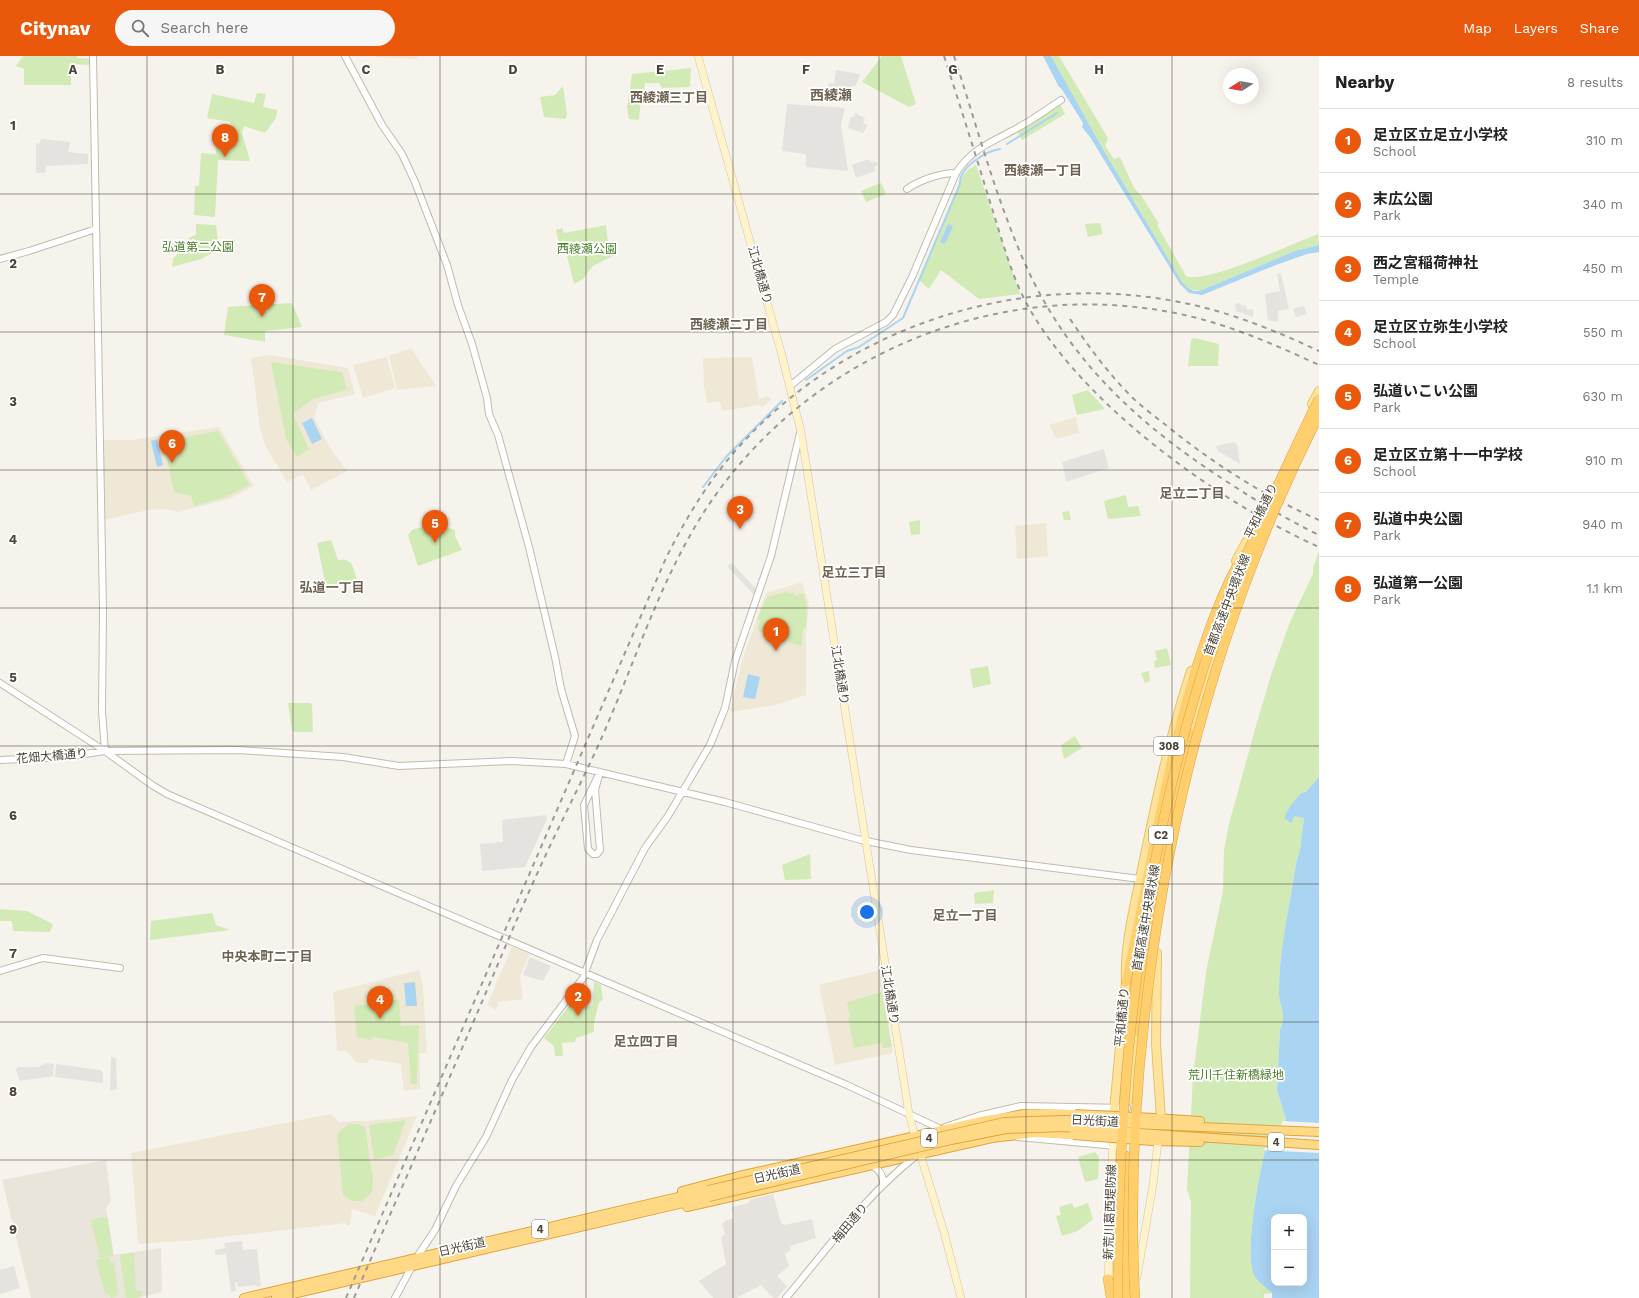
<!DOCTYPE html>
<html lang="en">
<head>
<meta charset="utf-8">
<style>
  body { margin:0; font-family:"Work Sans","Noto Sans JP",sans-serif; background:#f6f6f6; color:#222 }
  .controls { position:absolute; right:12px; bottom:12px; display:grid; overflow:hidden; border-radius:8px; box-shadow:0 4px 16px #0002 }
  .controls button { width:36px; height:36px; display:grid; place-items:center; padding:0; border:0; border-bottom:1px solid #e0e0e0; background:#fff; color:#222; font:20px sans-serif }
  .compass { position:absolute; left:1223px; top:12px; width:36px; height:36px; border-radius:50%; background:#fff; box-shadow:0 4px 16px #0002; rotate:259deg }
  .you { position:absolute; left:867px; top:856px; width:14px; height:14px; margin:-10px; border:3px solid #fff; border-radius:50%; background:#1a73e8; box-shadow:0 0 0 6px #1a73e833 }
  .badge { display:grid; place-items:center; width:26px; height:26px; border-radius:50%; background:#ea580c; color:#fff; font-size:13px; font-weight:700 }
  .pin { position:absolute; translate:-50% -33px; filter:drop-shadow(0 1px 2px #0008) }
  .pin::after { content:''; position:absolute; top:21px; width:14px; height:12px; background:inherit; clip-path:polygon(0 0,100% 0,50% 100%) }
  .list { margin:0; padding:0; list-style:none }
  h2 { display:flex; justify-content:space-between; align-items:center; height:52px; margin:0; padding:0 16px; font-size:17px }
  h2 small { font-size:13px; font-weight:400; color:#767676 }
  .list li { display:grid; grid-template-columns:26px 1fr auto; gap:12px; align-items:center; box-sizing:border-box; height:64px; padding:0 16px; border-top:1px solid #e0e0e0 }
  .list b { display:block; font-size:15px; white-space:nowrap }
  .list p { margin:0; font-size:13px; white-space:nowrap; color:#767676 }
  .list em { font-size:13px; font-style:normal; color:#767676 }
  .icon { flex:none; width:22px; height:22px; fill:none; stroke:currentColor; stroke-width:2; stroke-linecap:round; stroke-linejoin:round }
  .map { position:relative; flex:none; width:1319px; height:1242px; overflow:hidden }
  header { display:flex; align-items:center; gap:24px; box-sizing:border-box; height:56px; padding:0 20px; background:#ea580c; color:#fff }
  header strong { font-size:19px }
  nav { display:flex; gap:22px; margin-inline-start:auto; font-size:14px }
  .search { width:280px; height:36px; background:#f6f6f6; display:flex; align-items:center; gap:10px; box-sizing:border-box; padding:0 14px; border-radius:22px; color:#767676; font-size:15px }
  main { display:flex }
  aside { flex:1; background:#fff }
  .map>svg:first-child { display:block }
  .residential { fill:#eae5da }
  .industrial { fill:#e6e2dd }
  .education { fill:#efe8d6 }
  .green { fill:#d2eab5 }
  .parking { fill:#e5e3e0 }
  .water { fill:#a9d4f2; fill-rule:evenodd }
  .pier { fill:#f6f3ec }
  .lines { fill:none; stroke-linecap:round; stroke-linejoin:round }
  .stream { stroke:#a9d4f2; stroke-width:2 }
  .tertiary-casing { stroke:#c2bbae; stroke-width:8 }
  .secondary-casing { stroke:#d6c79b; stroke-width:8 }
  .primary-casing { stroke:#e6c16a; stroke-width:10 }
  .trunk-casing { stroke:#e0a43c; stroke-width:10 }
  .motorway-casing { stroke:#e0a43c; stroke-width:10 }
  .tertiary { stroke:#fff; stroke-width:6 }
  .secondary { stroke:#fff3cd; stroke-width:7 }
  .primary { stroke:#ffe39c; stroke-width:8 }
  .trunk { stroke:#ffd985; stroke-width:8 }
  .motorway { stroke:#ffcf6e; stroke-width:9 }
  .rail { stroke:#9a9a9a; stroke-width:2; stroke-dasharray:5 5; stroke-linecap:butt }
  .trunk-bridge-casing { stroke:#e0a43c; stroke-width:10; stroke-linecap:butt }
  .motorway-bridge-casing { stroke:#e0a43c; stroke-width:10; stroke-linecap:butt }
  .trunk-bridge { stroke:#ffd985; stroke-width:8 }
  .motorway-bridge { stroke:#ffcf6e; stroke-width:9 }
  .grid { fill:none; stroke:#4b4439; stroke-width:1; stroke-opacity:0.55 }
  .labels { text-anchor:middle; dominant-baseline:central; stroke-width:3.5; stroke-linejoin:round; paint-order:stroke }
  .shield { fill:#fff; stroke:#817c74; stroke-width:1 }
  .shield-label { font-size:11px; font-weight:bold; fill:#4b4439 }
  .park-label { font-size:12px; fill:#4a7f2a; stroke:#fff }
  .street-label { font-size:12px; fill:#4b4439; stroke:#fff }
  .neighbourhood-label { font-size:13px; font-weight:bold; fill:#6e6250; stroke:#fff }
  .quarter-label { font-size:14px; font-weight:bold; fill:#6e6250; stroke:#fff }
  .grid-label { font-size:13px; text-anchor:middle; font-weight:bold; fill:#4b4439; stroke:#fff; stroke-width:3.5; stroke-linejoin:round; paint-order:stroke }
</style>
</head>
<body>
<header>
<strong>Citynav</strong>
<div class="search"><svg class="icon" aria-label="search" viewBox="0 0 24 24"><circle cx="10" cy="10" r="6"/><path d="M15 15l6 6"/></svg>Search here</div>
<nav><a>Map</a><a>Layers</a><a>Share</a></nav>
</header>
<main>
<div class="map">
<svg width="1319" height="1242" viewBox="0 0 1319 1242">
  <rect width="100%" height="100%" fill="#f6f3ec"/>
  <path class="residential" d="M106 1104 111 1145 106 1152 114 1199 161 1192 162 1236 138 1242H31L2 1124Z"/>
  <path class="industrial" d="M773 1138 781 1167 784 1169 812 1163 816 1182 790 1190 791 1194 785 1198 789 1210 777 1220 787 1230 777 1242H773L761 1229 736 1242H713L699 1225 726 1208 721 1181 725 1178 722 1168 727 1164 734 1162 732 1151 749 1147V1144Z"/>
  <path class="education" d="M375 0H417L418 3 376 1Z
    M411 292 436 330 397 334 389 300Z
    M270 299 348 312 355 338 318 347 314 361 332 395 347 415 311 434 303 418 287 426 265 389 260 372 251 302Z
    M387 301 395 332 363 342 353 309Z
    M752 301 759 343 768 340 772 343 762 352 760 349 722 355 720 346 707 347 705 333H704L703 302Z
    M1076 361 1079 377 1056 383 1049 369Z
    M219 371 254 430 229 443 177 456 168 453 148 454 105 464 103 384H132Z
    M1046 467 1048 500 1017 503 1015 470Z
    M799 527H802L809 548 806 579V639L775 649 732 656 730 654 742 605 766 537Z
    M512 891 530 898 520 920 523 943 499 946 496 954 487 949Z
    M419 914 423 929 427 997H420V1033L404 1035 401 1008 370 1003 367 1007H357L346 995H337L333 936Z
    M880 914 893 997 835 1009 819 929Z
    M331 1058 339 1066 366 1065 417 1060 375 1160 352 1153 350 1169H346V1167L196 1184 140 1188 138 1186 131 1097Z"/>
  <path class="green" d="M23 0H77V2L91 3 90 9 71 8V29H24V13L16 10Z
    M882 0H901L916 48 909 51 862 26Z
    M1051 0H1059L1108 82 1105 90 1114 103 1120 101 1134 132 1141 139 1159 168 1157 169 1186 220C1203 229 1297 186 1318 178L1319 189 1295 195 1202 234H1190L1182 226 1104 95Z
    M691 12 690 31 662 32 659 27H645L643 43H641L639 64 629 63 627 52 632 18Z
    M563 30 567 59 565 63 544 61 540 41 555 39Z
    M257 37 266 38 263 51 277 54 276 62 265 77 244 70 242 77 250 105 218 104 215 161 194 159 195 130H199L201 97 216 98 217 82H229L231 66 207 62 212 38 254 47Z
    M1060 48 1065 58 1022 84 1017 75Z
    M976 109 1020 238 979 243 941 214 929 233 919 224 963 119 969 113Z
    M881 127 886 138 866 146 861 135Z
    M1100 167 1103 178 1088 181 1085 168Z
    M196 168 216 169 219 193 201 203 172 211 173 203 181 194C181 185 189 181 196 179Z
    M606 169 608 187H615L617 198 593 210 583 223 574 228 565 192 559 187 556 174 562 172 564 177Z
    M292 247 302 271 265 275V286L224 279 228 251Z
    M1194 282 1219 288 1218 310H1188L1191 284Z
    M271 306 342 316 347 334 313 343 293 358 309 393 297 401 286 383Z
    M1088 334 1105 353 1077 359 1072 339Z
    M218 375 250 429 223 442 194 450 191 440 174 436 163 385Z
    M1126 439 1128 451 1138 450 1141 460 1108 463 1104 445Z
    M1069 455 1071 464H1064L1062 456Z
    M920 464V478L911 479 909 466Z
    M434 467 455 474V480L462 494 418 510 408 479 412 474Z
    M331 484 338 504C353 502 352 510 357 523L327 534 317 487Z
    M1319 495V721L1306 736 1301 737 1288 754 1293 760 1304 762 1300 794 1296 808C1290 850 1279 893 1279 935 1278 949 1288 958 1280 973L1277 1034 1286 1063 1273 1089 1265 1095C1259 1119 1244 1198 1254 1219 1257 1226 1267 1232 1272 1237L1264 1238V1242H1190L1191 1146 1187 1133 1193 1021 1206 916 1223 835 1224 794 1229 768 1257 666 1272 616 1290 566 1313 518V512Z
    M788 535 789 538 794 537 795 540 803 537 807 548 806 571 803 572 802 590 790 587 787 583 760 576 757 573 760 565 757 563 767 541Z
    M1167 592 1171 609 1155 612 1154 605 1157 604 1155 595Z
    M988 610 991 628 973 632 970 613Z
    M1149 615 1150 625 1145 627 1141 617Z
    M288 647H309L312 648 313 676H294L292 674Z
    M1075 680 1082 692 1064 703 1061 689Z
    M810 798 811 823 785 824 782 809Z
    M994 834 993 847 975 848 974 837Z
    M0 853 27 855 53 868 50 876 13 875 12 865H0Z
    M212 857 216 869 230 874 150 884 151 865Z
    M594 926 601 929 603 944 599 946 594 967V976L576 982 575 986 562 987 563 1000H555L554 990 544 982 572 946 580 953 593 949Z
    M882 936 892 991 883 992 882 987 854 992 848 962 850 961 847 946Z
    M399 943 401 970 419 969 417 1028H411L408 987 373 981 370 984 357 981 354 950Z
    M406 1064 393 1099 374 1104 369 1069Z
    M348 1068H358L365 1071 373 1124 372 1136 362 1145H352L343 1139 337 1078Z
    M1095 1096 1099 1101 1098 1123 1085 1126 1078 1101Z
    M1072 1147 1074 1152 1088 1147 1093 1163 1078 1175 1062 1180 1056 1160 1061 1159 1059 1151Z
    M105 1161 108 1163 113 1199 100 1202 91 1164Z
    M134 1197 136 1235H142V1240L137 1242H126L120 1201 121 1198Z
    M109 1201 111 1207 114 1206 118 1236 115 1241 111 1242 109 1238H105L96 1204Z"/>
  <path class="parking" d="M836 14 860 18 859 23 855 30 853 29 847 41 842 40 840 44 827 41 829 27 834 28Z
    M787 48 845 52 841 69 848 115 806 111V98L782 95Z
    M855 57 865 62 863 67 868 69 863 77 848 72 851 61H854Z
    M41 83 70 86 68 96 88 98V108L46 110 45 117H36V88L40 87Z
    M866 104H870L871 107 876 105 878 109 874 111 875 115 856 122 852 109Z
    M1281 217 1289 253 1278 255V266L1268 264 1265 238 1280 235 1277 218Z
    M1240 247 1241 249 1246 250 1247 254 1253 253V261L1236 255 1235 248Z
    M1304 250 1307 258 1296 261 1293 253Z
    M1234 386 1237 388 1240 408 1218 395 1216 390Z
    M1104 393 1109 412 1066 426 1062 406Z
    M732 507 757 534 754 539 727 510Z
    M546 759 547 763 525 811 482 815 480 788 503 786 502 764Z
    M530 901 551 910 543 925 523 919Z
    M111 1001 116 1002 117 1033 110 1035Z
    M47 1007 54 1008 53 1020 20 1025 16 1014 18 1011H38Z
    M56 1008 100 1014 103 1017V1027L55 1021Z
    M242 1185 243 1194 257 1193 261 1230 257 1231 256 1229 238 1231 237 1226H235L236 1235 231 1236 226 1198 215 1199V1194L225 1192 224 1187Z
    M14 1210 20 1232 0 1238V1214Z"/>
  <path class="water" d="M1043 0H1051L1104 95 1182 226C1189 233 1192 237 1202 234L1295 195 1319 189V196L1307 198 1276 209 1202 239 1189 237 1180 228 1090 81 1082 71 1083 67 1061 32 1059 31Z
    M948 168 953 170 945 188 940 186Z
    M312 362 322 383 312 388 302 367Z
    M157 383 163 409 157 411 151 385Z
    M748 618 760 621 755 643 743 641Z
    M1319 721V1242H1272V1237C1267 1232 1257 1226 1254 1219 1244 1198 1259 1119 1265 1095L1273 1089 1286 1063 1277 1034 1280 973C1288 958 1278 949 1279 935 1279 892 1290 850 1296 808L1300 794 1304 762 1294 760 1291 767 1284 762 1290 750 1301 737 1306 736ZM1274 1161H1304V1227H1274Z
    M415 926 417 950H406L404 927Z"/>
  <path class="pier" d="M1283 1065 1319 1067V1097L1263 1094 1271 1088Z"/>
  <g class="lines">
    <path class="stream" d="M1007 88 1057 57
      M806 324 847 295 859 291 903 262 960 128C958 112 986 95 1000 93
      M703 431 726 401 782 345"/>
    <defs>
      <path id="tertiary" d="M93 0 103 554 102 655 105 695
        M345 0 382 69 402 98 415 126 447 209 458 249 472 288 487 342 489 358 498 379 529 491 555 601 561 633 575 680 566 708
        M907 133C920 124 940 117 956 117
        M0 203 29 195 96 173
        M790 330 835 293 886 266 893 259 912 221 956 117C973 91 993 86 1019 71 1034 63 1047 53 1061 44
        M0 627 105 695 152 729 167 738 847 1029 943 1074
        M0 704 64 701 105 695 238 694 343 701 399 710 512 705 566 708 725 746 861 784 911 794 1140 823
        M600 716 595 734 600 794 597 798H593L588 793 584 749Z
        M0 915 43 902 120 912
        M945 1071 978 1060 1021 1050 1127 1052
        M1018 1081 1116 1090
        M871 1109C879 1113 884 1120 883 1129
        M395 1242 417 1201 435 1174 456 1130 486 1081 512 1024 531 991 583 922 597 884 645 792 668 760 710 689 725 652 735 605 771 500 800 377
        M786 1242C827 1193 866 1139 916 1100"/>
      <path id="secondary" d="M698 0 781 296 801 376 909 1058 916 1084
        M919 1094 944 1176 961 1242
        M1137 1221 1153 1129 1158 1085
        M1108 1228 1113 1076"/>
      <path id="primary" d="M1312 348 1319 335
        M1236 505 1260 460
        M1199 641 1235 538 1253 496
        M1196 684 1195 671 1203 636
        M1157 897 1156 988 1161 1063
        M1129 1044 1136 970
        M1113 1065 1126 926C1124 891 1134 853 1141 818 1155 750 1169 682 1191 615"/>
      <path id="trunk" d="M1155 1062 1200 1065
        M1154 1069 1319 1076
        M1153 1078 1319 1089
        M1153 1085 1200 1086
        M682 1135 739 1120 986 1064 1024 1058H1075
        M687 1151 992 1082 1034 1077 1073 1079
        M244 1242 708 1134
        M276 1242 709 1141"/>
      <path id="motorway" d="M1126 926C1149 823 1164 718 1195 616 1208 576 1222 535 1243 499
        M1135 976 1158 816 1190 678
        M1126 1100 1127 1242
        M1108 1223 1111 1242"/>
    </defs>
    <use href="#tertiary" class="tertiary-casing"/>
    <use href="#secondary" class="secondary-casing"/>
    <use href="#primary" class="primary-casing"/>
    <use href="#trunk" class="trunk-casing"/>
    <use href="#motorway" class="motorway-casing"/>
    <use href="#tertiary" class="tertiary"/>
    <use href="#secondary" class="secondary"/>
    <use href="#primary" class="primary"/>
    <use href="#trunk" class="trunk"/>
    <use href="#motorway" class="motorway"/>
    <path class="rail" d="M944 0C960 49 975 97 990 146 999 174 1007 204 1019 232 1066 337 1215 445 1319 491
      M954 0C977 70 996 144 1027 212 1071 308 1142 371 1229 427 1260 447 1286 463 1319 479
      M1070 263C1087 288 1104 312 1126 335 1138 348 1153 359 1167 370 1214 408 1264 440 1319 464
      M346 1242 666 502C684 466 704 432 730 401 837 274 1011 215 1174 245 1225 254 1272 273 1319 295
      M354 1242C391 1156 429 1070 466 983 490 928 512 873 537 818 554 780 573 743 591 705 630 623 655 533 704 456 802 304 987 224 1164 255 1219 264 1269 286 1319 309"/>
    <defs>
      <path id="trunk-bridge" d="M1075 1058 1155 1062
        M1073 1079 1153 1085
        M708 1134 1004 1066 1066 1064 1154 1069
        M709 1141 951 1084 1006 1073 1063 1071 1153 1078"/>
      <path id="motorway-bridge" d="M1118 1242C1117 1016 1142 789 1216 574 1232 529 1252 487 1271 444 1287 410 1302 376 1319 343
        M1135 1242C1130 1148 1134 1052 1145 958 1168 750 1224 547 1319 359"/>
    </defs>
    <use href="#trunk-bridge" class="trunk-bridge-casing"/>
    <use href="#motorway-bridge" class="motorway-bridge-casing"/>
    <use href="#trunk-bridge" class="trunk-bridge"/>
    <use href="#motorway-bridge" class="motorway-bridge"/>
  </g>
  <path class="grid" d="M147 0V1242M293 0V1242M440 0V1242M586 0V1242M733 0V1242M879 0V1242M1026 0V1242M1172 0V1242M0 138H1319M0 276H1319M0 414H1319M0 552H1319M0 690H1319M0 828H1319M0 966H1319M0 1104H1319"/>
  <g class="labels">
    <g class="shield">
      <rect x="1154" y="681" width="30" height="18" rx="3"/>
      <rect x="1149" y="770" width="24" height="18" rx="3"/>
      <rect x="921" y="1073" width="16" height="18" rx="3"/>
      <rect x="1268" y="1077" width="16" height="18" rx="3"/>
      <rect x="532" y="1164" width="16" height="18" rx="3"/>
    </g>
    <g class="shield-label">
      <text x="1169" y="690">308</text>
      <text x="1161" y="779">C2</text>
      <text x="929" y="1082">4</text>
      <text x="1276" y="1086">4</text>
      <text x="540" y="1173">4</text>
    </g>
    <g class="park-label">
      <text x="198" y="191">弘道第二公園</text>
      <text x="587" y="193">西綾瀬公園</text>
      <text x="1236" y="1019">荒川千住新橋緑地</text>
    </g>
    <g class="street-label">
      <text transform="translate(760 219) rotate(74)">江北橋通り</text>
      <text transform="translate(1261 455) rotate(-64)">平和橋通り</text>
      <text transform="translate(1227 549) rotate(-69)">首都高速中央環状線</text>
      <text transform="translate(840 619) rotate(81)">江北橋通り</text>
      <text transform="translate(52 700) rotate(-5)">花畑大橋通り</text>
      <text transform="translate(1146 862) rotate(-80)">首都高速中央環状線</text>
      <text transform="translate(890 939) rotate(81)">江北橋通り</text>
      <text transform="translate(1122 961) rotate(-85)">平和橋通り</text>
      <text transform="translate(1095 1065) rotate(3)">日光街道</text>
      <text transform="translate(777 1118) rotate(-13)">日光街道</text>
      <text transform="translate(1110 1156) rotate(-88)">新荒川葛西堤防線</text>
      <text transform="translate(850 1167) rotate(-50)">梅田通り</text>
      <text transform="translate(462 1191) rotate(-13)">日光街道</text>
    </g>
    <g class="neighbourhood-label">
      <text x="669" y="41">西綾瀬三丁目</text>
      <text x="1043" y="114">西綾瀬一丁目</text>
      <text x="729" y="268">西綾瀬二丁目</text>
      <text x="1192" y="437">足立二丁目</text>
      <text x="854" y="516">足立三丁目</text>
      <text x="332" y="531">弘道一丁目</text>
      <text x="965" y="859">足立一丁目</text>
      <text x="267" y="900">中央本町二丁目</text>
      <text x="646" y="985">足立四丁目</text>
    </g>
    <g class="quarter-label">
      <text x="831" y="39">西綾瀬</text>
    </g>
  </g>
  <g class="grid-label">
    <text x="73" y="18">A</text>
    <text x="220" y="18">B</text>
    <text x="366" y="18">C</text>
    <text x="513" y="18">D</text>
    <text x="660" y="18">E</text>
    <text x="806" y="18">F</text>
    <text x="953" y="18">G</text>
    <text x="1099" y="18">H</text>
    <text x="13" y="74">1</text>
    <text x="13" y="212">2</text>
    <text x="13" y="350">3</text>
    <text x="13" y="488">4</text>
    <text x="13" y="626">5</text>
    <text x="13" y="764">6</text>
    <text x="13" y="902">7</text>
    <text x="13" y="1040">8</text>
    <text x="13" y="1178">9</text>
  </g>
</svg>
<div class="controls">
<button>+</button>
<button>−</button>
</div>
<svg class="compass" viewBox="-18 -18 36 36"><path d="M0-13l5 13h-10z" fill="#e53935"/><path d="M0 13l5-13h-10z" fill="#767676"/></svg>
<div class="you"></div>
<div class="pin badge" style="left:776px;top:595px">1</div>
<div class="pin badge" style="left:578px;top:960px">2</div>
<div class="pin badge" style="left:740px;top:473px">3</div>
<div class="pin badge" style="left:380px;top:963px">4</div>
<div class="pin badge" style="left:435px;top:487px">5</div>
<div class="pin badge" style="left:172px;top:407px">6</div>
<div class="pin badge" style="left:262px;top:261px">7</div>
<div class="pin badge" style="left:225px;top:101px">8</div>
</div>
<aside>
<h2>Nearby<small>8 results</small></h2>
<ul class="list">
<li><span class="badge">1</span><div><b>足立区立足立小学校</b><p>School</p></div><em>310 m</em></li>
<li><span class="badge">2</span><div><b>末広公園</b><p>Park</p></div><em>340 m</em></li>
<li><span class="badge">3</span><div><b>西之宮稲荷神社</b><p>Temple</p></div><em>450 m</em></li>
<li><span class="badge">4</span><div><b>足立区立弥生小学校</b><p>School</p></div><em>550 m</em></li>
<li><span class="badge">5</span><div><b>弘道いこい公園</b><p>Park</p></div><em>630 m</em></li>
<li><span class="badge">6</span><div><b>足立区立第十一中学校</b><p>School</p></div><em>910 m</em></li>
<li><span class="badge">7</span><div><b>弘道中央公園</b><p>Park</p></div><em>940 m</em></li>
<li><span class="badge">8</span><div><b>弘道第一公園</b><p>Park</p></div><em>1.1 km</em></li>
</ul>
</aside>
</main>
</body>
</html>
